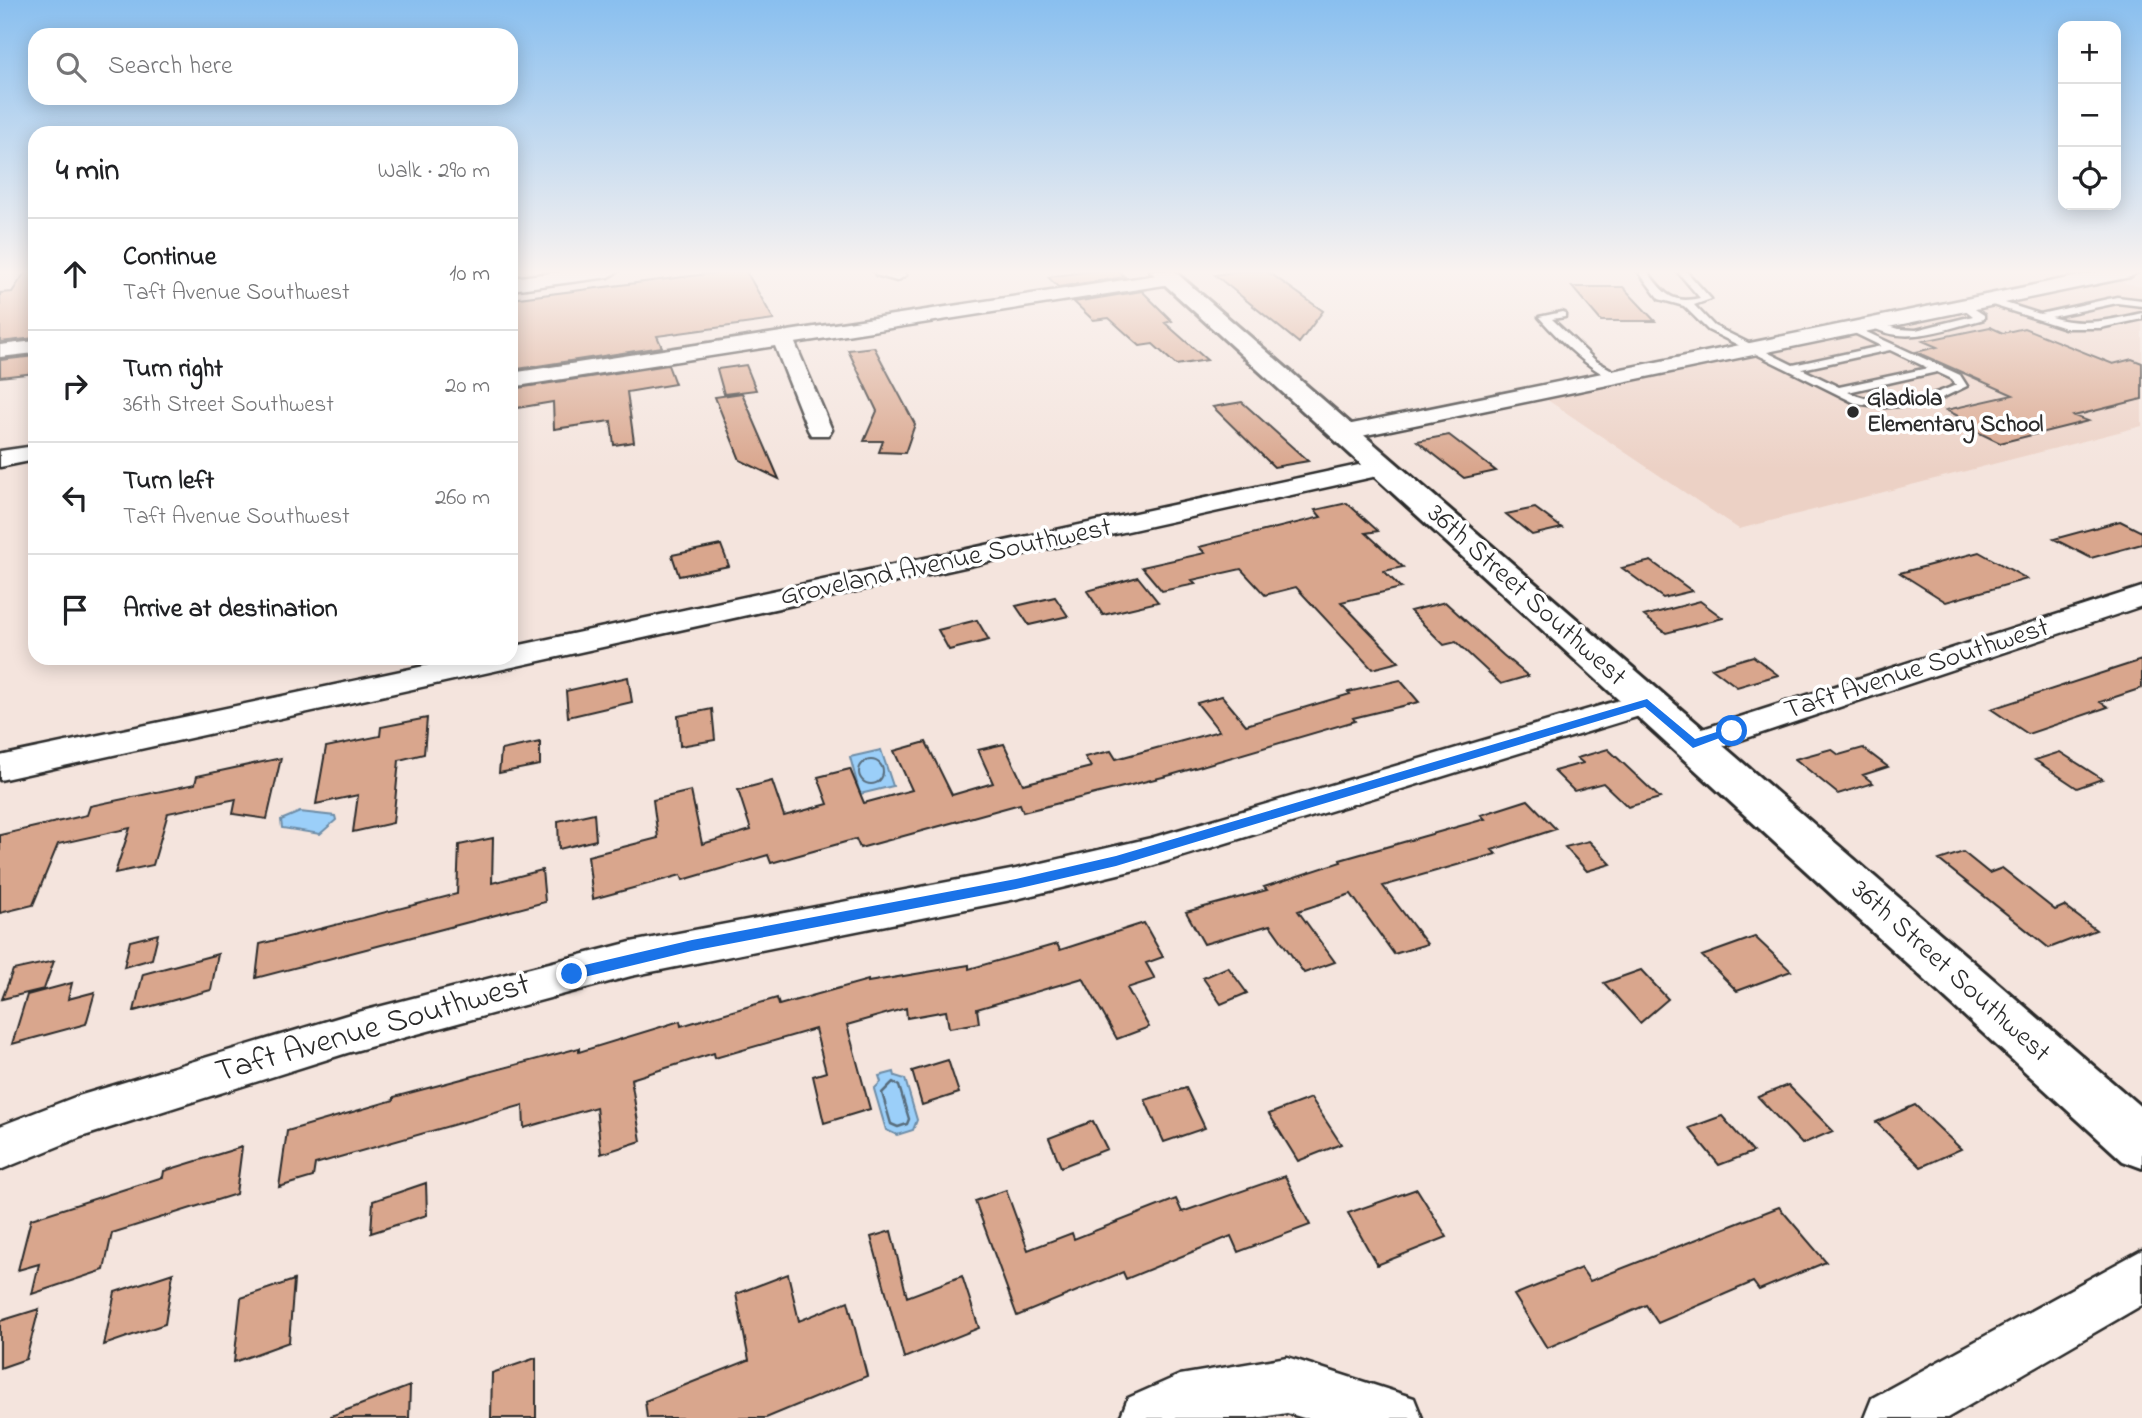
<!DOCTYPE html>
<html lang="en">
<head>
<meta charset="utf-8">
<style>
  body { margin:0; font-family:"Indie Flower",sans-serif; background:#f6f6f6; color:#202124 }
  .controls { position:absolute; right:21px; top:21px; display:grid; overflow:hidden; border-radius:14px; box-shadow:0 4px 18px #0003 }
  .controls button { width:63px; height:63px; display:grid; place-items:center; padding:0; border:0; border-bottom:2px solid #e0e0e0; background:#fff; color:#202124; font:35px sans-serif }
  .stop { position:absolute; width:21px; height:21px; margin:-16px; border:5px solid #1a73e8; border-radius:50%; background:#fff }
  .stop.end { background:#1a73e8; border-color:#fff; box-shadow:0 2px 7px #0008 }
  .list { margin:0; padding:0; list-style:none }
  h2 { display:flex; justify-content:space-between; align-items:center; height:91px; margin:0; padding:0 28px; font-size:30px }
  h2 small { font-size:23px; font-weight:400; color:#757577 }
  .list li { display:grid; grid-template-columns:46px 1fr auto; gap:21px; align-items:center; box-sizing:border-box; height:112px; padding:0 28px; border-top:2px solid #e0e0e0 }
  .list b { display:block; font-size:26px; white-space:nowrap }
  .list p { margin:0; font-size:23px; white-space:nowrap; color:#757577 }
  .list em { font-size:23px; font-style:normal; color:#757577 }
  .icon { flex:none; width:38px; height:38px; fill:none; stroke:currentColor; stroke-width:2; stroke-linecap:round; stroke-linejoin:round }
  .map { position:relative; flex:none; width:2142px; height:1418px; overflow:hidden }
  .search { position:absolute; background:#fff; box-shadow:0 4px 18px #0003; left:28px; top:28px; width:490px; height:77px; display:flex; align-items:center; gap:18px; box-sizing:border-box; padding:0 24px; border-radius:21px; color:#757577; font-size:26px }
  .panel { position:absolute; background:#fff; box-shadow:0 4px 18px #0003; left:28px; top:126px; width:490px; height:539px; border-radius:21px }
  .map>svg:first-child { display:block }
  .built { fill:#ecd1c5 }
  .water { fill:#9bcff9; stroke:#6e8da7; stroke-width:2 }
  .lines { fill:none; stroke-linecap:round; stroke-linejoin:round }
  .shore-far1 { stroke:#586d7d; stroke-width:2 }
  .shore { stroke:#586d7d; stroke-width:2.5 }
  .building { fill:#d9a68d; stroke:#2b2b2b; stroke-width:2 }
  .lane-casing { stroke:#2b2b2b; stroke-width:5 }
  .street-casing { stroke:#2b2b2b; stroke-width:5 }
  .secondary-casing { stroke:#2b2b2b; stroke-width:6 }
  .lane { fill:#fff; fill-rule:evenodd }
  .street { fill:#fff; fill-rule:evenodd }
  .secondary { fill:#fff; fill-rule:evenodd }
  .route { fill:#1a73e8 }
  .poi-dot { fill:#2b2b2b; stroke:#fff; stroke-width:2.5 }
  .labels { text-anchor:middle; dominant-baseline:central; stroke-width:7; stroke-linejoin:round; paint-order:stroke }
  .far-poi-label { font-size:23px; font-weight:bold; fill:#2b2b2b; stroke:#fff; text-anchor:start }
  .street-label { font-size:28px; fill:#2b2b2b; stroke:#fff }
  .near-street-label { font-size:33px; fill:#2b2b2b; stroke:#fff }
</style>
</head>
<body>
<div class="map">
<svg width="2142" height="1418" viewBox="0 0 2142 1418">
  <rect width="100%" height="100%" fill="#f4e4dd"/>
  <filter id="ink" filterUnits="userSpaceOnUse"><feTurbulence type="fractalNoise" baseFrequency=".0143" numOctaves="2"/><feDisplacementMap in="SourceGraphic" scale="14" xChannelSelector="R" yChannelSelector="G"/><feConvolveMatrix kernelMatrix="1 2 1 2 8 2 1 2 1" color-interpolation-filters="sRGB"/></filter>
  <g filter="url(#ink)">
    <path class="built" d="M2113 280 2142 287V426L1739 529 1543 397Z"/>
    <path class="water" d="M881 750 893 786 860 794 850 757Z
      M300 812 335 816 336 820 320 834 282 828 281 820Z
      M894 1072 895 1076 905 1079 917 1120 913 1130 897 1135 886 1130 874 1089 881 1082 879 1076Z"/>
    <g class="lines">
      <path class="shore-far1" d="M859 772a12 12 0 1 1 24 0a12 12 0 1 1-24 0Z"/>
      <path class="shore" d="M893 1082 899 1086 909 1119 907 1124 898 1127 891 1124 882 1093Z"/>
    </g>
    <path class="building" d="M26 271H35V338L0 342V293L12 292Z
      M730 271H746L774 320 657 336 662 347 511 370V299Z
      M1091 271H1118L1125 277 1058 287 1048 277Z
      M1240 271H1267L1323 311 1299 343 1215 275Z
      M1572 287H1623L1655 321H1601Z
      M1142 291 1172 321 1165 323 1207 360 1176 365 1153 344 1140 346 1109 318 1093 320 1074 302Z
      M1990 327 2003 333 2024 328 2113 364 2132 359 2142 363V399L2074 416 2088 421 2000 443 1957 422 1966 420 1946 410 2013 395 1916 352 1937 347 1923 341Z
      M874 347 915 424 905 453 879 452 883 441H864L877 411 848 350Z
      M35 356V373L0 377V360Z
      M668 365 675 384 627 392 634 442 614 445 611 421 554 429 553 402 511 409V389Z
      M746 365 756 390 724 394 717 369Z
      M742 393 779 479 740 460 715 397Z
      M1242 402 1308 461 1274 467 1213 407Z
      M1449 435 1496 471 1464 478 1417 441Z
      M1347 503 1378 531 1366 533 1403 567 1384 571 1401 588 1341 602 1399 662 1372 669 1296 587 1265 595 1241 569 1192 580 1196 584 1162 591 1142 567 1205 553 1199 547 1321 517 1315 510Z
      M1535 508 1562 528 1532 535 1506 514Z
      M2120 521 2142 532V544L2091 558 2054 539Z
      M721 545 729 566 679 576 672 555Z
      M1979 552 2027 579 1946 602 1900 573Z
      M1651 561 1692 591 1663 598 1622 568Z
      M1138 577 1158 602 1103 615 1087 591Z
      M1055 597 1068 616 1029 625 1016 606Z
      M1700 601 1723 618 1666 633 1644 616Z
      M1445 602 1503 655 1528 676 1501 684 1456 642 1444 645 1410 611Z
      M977 620 989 640 949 650 938 630Z
      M1753 656 1778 675 1737 687 1712 668Z
      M2142 660V688L2100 702 2108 707 2028 734 1991 709Z
      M628 677 632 702 568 717 566 691Z
      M1400 680 1419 702 1353 718 1355 721 1171 775 1023 812 1020 804 860 848 856 839 771 863 768 855 683 880 681 875 593 899 588 856 658 838 653 800 691 791 702 844 751 830 738 790 772 781 784 816 828 804 818 777 850 769 864 803 912 790 894 751 926 742 952 795 993 783 978 750 1004 744 1023 784 1091 767 1085 757 1111 751 1116 759 1219 731 1197 703 1222 696 1246 725 1350 694 1348 692Z
      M712 709 715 740 680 746 678 716Z
      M427 718 424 754 399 760 393 823 353 832 358 795 316 804 326 747 380 736 381 727Z
      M540 742V765L499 773 501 750Z
      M1863 748 1888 767 1863 775 1873 783 1838 794 1795 759 1831 749 1839 755Z
      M1608 749 1660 798 1628 807 1603 783 1574 791 1554 771 1583 763 1577 758Z
      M2060 752 2102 779 2077 788 2035 760Z
      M281 758 267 819 233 814 236 799 168 813 153 865 115 873 130 828 58 844 33 905 0 913V835L87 815 90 806 195 784 197 776Z
      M1528 800 1556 829 1492 850 1496 854 1383 886 1427 944 1394 954 1351 894 1298 911 1335 962 1304 973 1270 925 1204 944 1186 912 1267 890 1264 887 1341 862 1340 860 1485 819 1481 815Z
      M594 813 596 840 559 849 558 821Z
      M493 838 492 883 542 870 545 902 256 978 260 944 457 894 459 845Z
      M1589 841 1611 864 1587 871 1565 847Z
      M1963 852 1989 873 2002 868 2055 910 2064 906 2096 930 2049 948 1939 860Z
      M1144 923 1163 957 1146 963 1155 979 1127 988 1149 1027 1117 1039 1083 978 977 1009 979 1023 949 1028 946 1011 907 1018 906 1008 847 1025 870 1109 824 1123 813 1076 826 1072 815 1029 715 1058 714 1053 631 1079 641 1141 601 1154 596 1107 524 1128 523 1105 315 1164 313 1177 279 1187 287 1131 394 1100V1097L579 1048V1052L680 1021 681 1026 777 998 779 1005 868 980V982L969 965V969L1057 944 1060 950Z
      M158 934 152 959 124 967 130 941Z
      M1755 937 1791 971 1737 991 1702 956Z
      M218 954 211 990 134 1011 143 974Z
      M54 961 44 989 2 999 13 970Z
      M1228 967 1247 993 1221 1004 1203 978Z
      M1641 970 1668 999 1640 1023 1604 983Z
      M72 983 68 999 95 992 86 1024 12 1044 27 995Z
      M948 1060 959 1093 922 1105 912 1071Z
      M1788 1085 1833 1131 1802 1144 1758 1097Z
      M1186 1088 1205 1128 1164 1142 1145 1100Z
      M1311 1098 1341 1144 1298 1161 1269 1114Z
      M1915 1105 1961 1149 1921 1167 1876 1122Z
      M1722 1116 1753 1152 1719 1165 1689 1128Z
      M1093 1121 1107 1149 1061 1167 1049 1138Z
      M242 1147 236 1194 112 1233 104 1270 32 1294 39 1264 18 1270 31 1219 163 1177 164 1171Z
      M1285 1176 1310 1225 1238 1252 1231 1236 1126 1279 1123 1272 1017 1316 975 1201 1006 1190 1028 1250 1072 1233 1074 1239 1176 1199 1182 1212Z
      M426 1183 427 1215 371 1233 373 1201Z
      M1417 1189 1447 1237 1377 1265 1348 1213Z
      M1779 1207 1826 1262 1759 1290 1753 1282 1658 1323 1646 1305 1547 1348 1514 1295 1581 1268 1590 1281Z
      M891 1231 907 1297 962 1276 979 1328 904 1358 871 1237Z
      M173 1273 165 1324 104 1345 115 1292Z
      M788 1274 799 1321 848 1301 867 1376 766 1418H647L645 1401 749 1360 736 1294Z
      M294 1280 289 1342 234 1362 241 1298Z
      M39 1309 26 1359 0 1368V1321Z
      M536 1358V1418H491L492 1373Z
      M410 1386 409 1418H331V1416Z"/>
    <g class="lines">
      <defs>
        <path id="lane" d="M1638 271H1647C1663 292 1671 305 1700 298L1677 271H1686L1711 299 1694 305 1714 326 1793 365 1881 346 1848 330V326L1851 325 1960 375 1967 386 1942 398 1912 405 1885 407 1855 403 1708 330 1684 306 1659 299ZM1890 350 1928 368 1839 387 1802 369ZM1937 372 1952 379 1956 385C1924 400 1881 408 1848 392Z
          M1986 297 2040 314 2117 297 2142 300V306L2117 303 2051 317C2082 327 2111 320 2142 313V319L2100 328H2065L1983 302V298Z
          M1964 302 1984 315V319C1948 328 1902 348 1867 324L1872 321 1898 329 1916 330 1973 316 1959 305Z
          M1562 312 1565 313V317L1552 319 1596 361 1621 375V379C1598 381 1554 334 1539 317Z"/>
        <path id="street" d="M567 271H618L609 277 511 290V278Z
          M874 271H903L906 275 897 281 876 275Z
          M2103 271H2139L2130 277 1342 440 1333 438 1330 433 1333 428 1342 426Z
          M1170 273 1180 279 1177 283 795 343 832 430 829 435H811L808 430 775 346 511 387V373Z
          M35 341V353L0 357V345Z
          M35 446V460L0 467V451Z
          M1382 460 1391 463 1395 468 1391 473 0 780V756L462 658H511V647Z
          M2142 587V606L1705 752 1693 755 1681 752 1676 744 1681 736Z
          M1647 692 1659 696 1664 703 1659 710 1151 866 1016 899 631 976 347 1053 81 1137 0 1170V1126L75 1097 347 1015 631 942 1016 869 1151 838Z
          M2142 1250V1305L1947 1418H1864L1872 1398Z
          M1287 1357 1414 1398 1422 1418H1304L1287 1413 1256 1418H1120L1128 1398 1180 1375Z"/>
        <path id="secondary" d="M1150 271H1174L2142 1108V1168L2123 1161Z"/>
      </defs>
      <use href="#lane" class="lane-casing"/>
      <use href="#street" class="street-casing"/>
      <use href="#secondary" class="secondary-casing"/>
      <use href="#lane" class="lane"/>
      <use href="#street" class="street"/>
      <use href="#secondary" class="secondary"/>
    </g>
  </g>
  <linearGradient id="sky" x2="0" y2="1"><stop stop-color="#89bfef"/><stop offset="0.58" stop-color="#faf3f0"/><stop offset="1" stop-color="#faf3f0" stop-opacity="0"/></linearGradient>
  <rect width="2142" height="469" fill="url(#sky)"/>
  <path class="route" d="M1647 699 1695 739 1732 727 1738 731 1693 748 1645 707 1116 866 1016 889 692 951 572 980 565 974 572 968 692 940 1016 879 1116 856Z"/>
  <circle class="poi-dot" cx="1853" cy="412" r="7"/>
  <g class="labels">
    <g class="far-poi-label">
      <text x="1867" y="399">Gladiola<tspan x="1867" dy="26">Elementary School</tspan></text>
    </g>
    <g class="street-label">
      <text transform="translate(946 563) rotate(-12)">Groveland Avenue Southwest</text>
      <text transform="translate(1526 596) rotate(42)">36th Street Southwest</text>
      <text transform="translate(1917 670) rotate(-18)">Taft Avenue Southwest</text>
      <text transform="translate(1950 972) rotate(42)">36th Street Southwest</text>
    </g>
    <g class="near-street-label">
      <text transform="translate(373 1029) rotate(-16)">Taft Avenue Southwest</text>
    </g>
  </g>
</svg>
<div class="controls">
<button>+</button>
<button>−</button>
<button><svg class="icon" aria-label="locate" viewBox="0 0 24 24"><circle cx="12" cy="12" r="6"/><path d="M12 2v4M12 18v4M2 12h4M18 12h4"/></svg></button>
</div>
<div class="stop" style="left:1732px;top:731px"></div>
<div class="stop end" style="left:572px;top:974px"></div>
<div class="search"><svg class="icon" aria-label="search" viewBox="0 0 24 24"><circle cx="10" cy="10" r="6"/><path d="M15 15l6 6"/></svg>Search here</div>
<section class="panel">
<h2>4 min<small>Walk · 290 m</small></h2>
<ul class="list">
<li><svg class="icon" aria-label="ahead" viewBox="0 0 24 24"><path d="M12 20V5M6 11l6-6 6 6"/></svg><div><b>Continue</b><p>Taft Avenue Southwest</p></div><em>10 m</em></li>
<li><svg class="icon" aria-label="right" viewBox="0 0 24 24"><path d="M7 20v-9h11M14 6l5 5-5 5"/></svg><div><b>Turn right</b><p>36th Street Southwest</p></div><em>20 m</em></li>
<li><svg class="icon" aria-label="left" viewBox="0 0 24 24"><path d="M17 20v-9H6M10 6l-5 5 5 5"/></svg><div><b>Turn left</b><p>Taft Avenue Southwest</p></div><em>260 m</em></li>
<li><svg class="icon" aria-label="arrive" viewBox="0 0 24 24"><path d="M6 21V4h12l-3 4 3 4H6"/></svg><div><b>Arrive at destination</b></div></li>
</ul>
</section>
</div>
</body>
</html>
